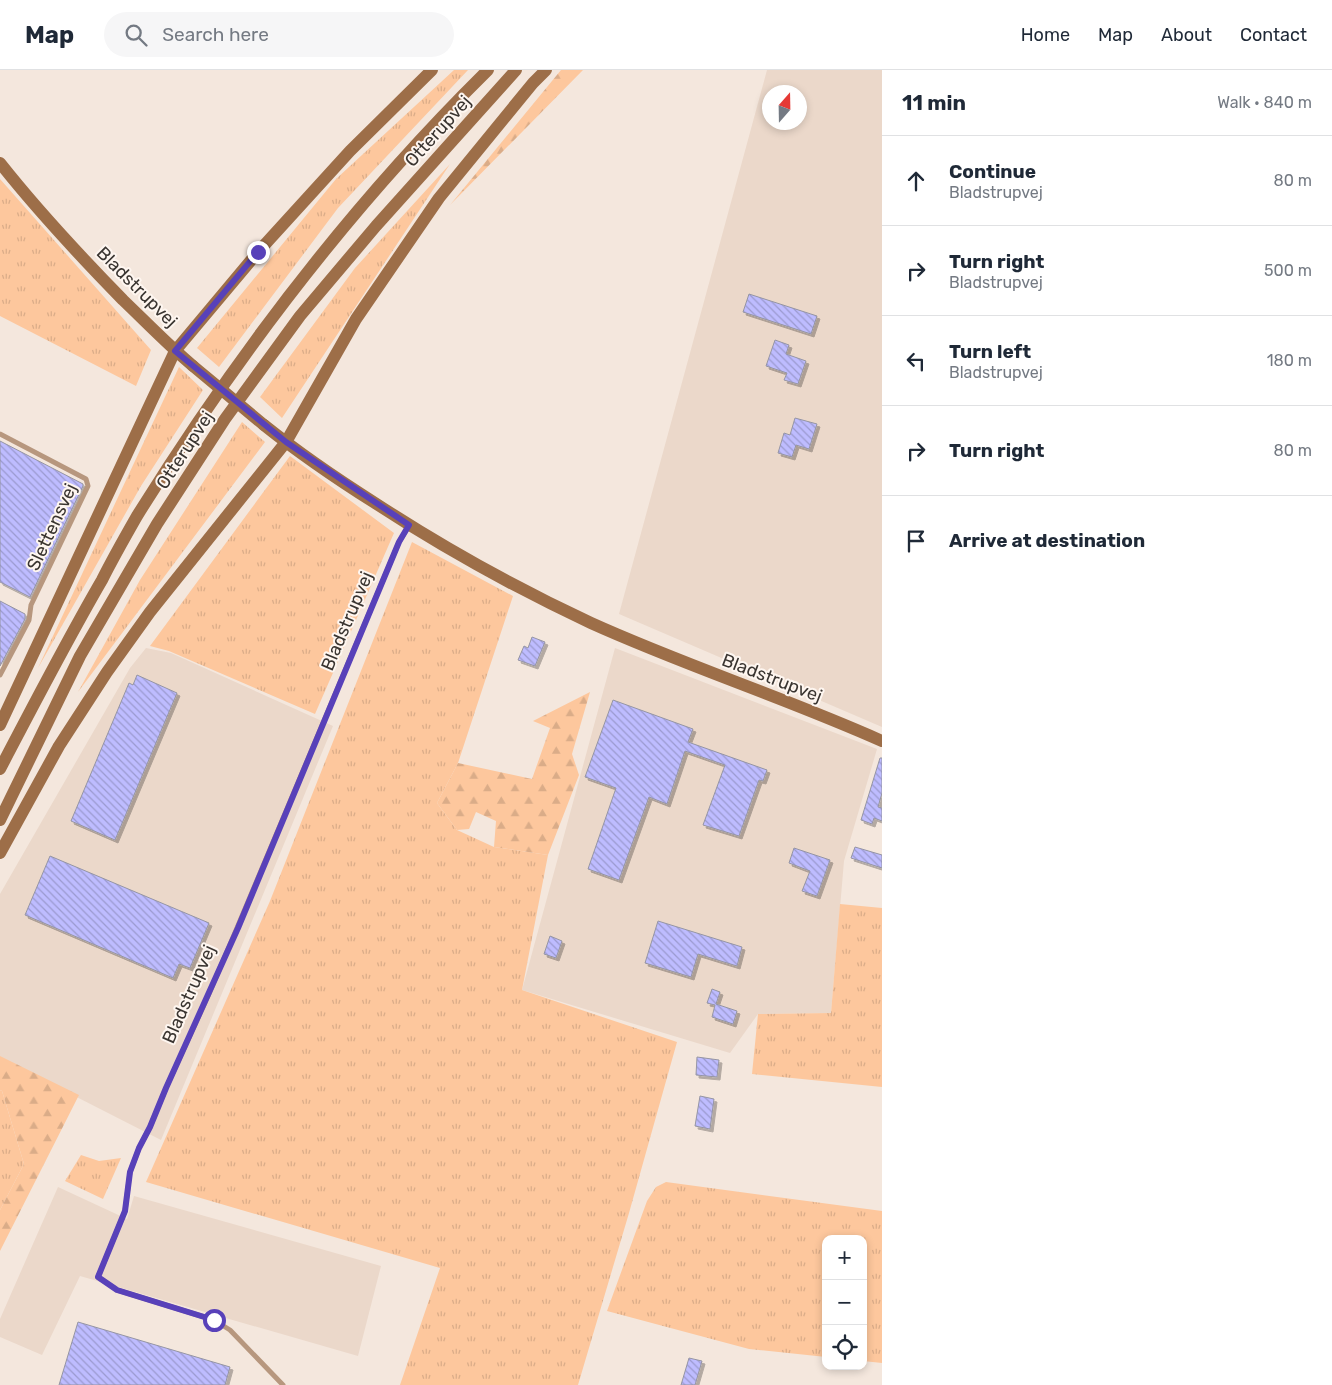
<!DOCTYPE html>
<html lang="en">
<head>
<meta charset="utf-8">
<style>
  body { margin:0; font-family:Rubik,sans-serif; background:#f6f6f7; color:#1f2937 }
  .controls { position:absolute; right:15px; bottom:15px; display:grid; overflow:hidden; border-radius:10px; box-shadow:0 2px 8px #0003 }
  .controls button { width:45px; height:45px; display:grid; place-items:center; padding:0; border:0; border-bottom:1px solid #e0e1e3; background:#fff; color:#1f2937; font:25px sans-serif }
  .compass { position:absolute; left:762px; top:15px; width:45px; height:45px; border-radius:50%; background:#fff; box-shadow:0 2px 8px #0003; rotate:20deg }
  .stop { position:absolute; width:15px; height:15px; margin:-11px; border:4px solid #5841b9; border-radius:50%; background:#fff }
  .stop.end { background:#5841b9; border-color:#fff; box-shadow:0 1px 5px #0008 }
  .list { margin:0; padding:0; list-style:none }
  h2 { display:flex; justify-content:space-between; align-items:center; height:65px; margin:0; padding:0 20px; font-size:21px }
  h2 small { font-size:16px; font-weight:400; color:#747a83 }
  .list li { display:grid; grid-template-columns:32px 1fr auto; gap:15px; align-items:center; box-sizing:border-box; height:90px; padding:0 20px; border-top:1px solid #e0e1e3 }
  .list b { display:block; font-size:19px; white-space:nowrap }
  .list p { margin:0; font-size:16px; white-space:nowrap; color:#747a83 }
  .list em { font-size:16px; font-style:normal; color:#747a83 }
  .icon { flex:none; width:28px; height:28px; fill:none; stroke:currentColor; stroke-width:2; stroke-linecap:round; stroke-linejoin:round }
  .map { position:relative; flex:none; width:882px; height:1315px; overflow:hidden }
  header { display:flex; align-items:center; gap:30px; box-sizing:border-box; height:70px; padding:0 25px; background:#fff; border-bottom:1px solid #e0e1e3 }
  header strong { font-size:24px }
  nav { display:flex; gap:28px; margin-inline-start:auto; font-size:18px }
  .search { width:350px; height:45px; background:#f6f6f7; display:flex; align-items:center; gap:12px; box-sizing:border-box; padding:0 18px; border-radius:28px; color:#747a83; font-size:19px }
  main { display:flex }
  aside { flex:1; background:#fff }
  .map>svg:first-child { display:block }
  .built { fill:#ebd8ca; fill-rule:evenodd }
  .grass { fill:url(#grass-tufts) }
  .forest { fill:url(#forest-firs) }
  .building { fill:url(#building-back-hatch); stroke:#9595a3; filter:url(#shadow) }
  .lines { fill:none; stroke-linecap:round; stroke-linejoin:round }
  .lane { stroke:#b7977e; stroke-width:5 }
  .secondary { stroke:#9d6e48; stroke-width:12 }
  .secondary-bridge { stroke:#9d6e48; stroke-width:12 }
  .route { stroke:#5841b9; stroke-width:6 }
  .labels { text-anchor:middle; dominant-baseline:central; stroke-width:4; stroke-linejoin:round; paint-order:stroke }
  .street-label { font-size:18px; fill:#3a3531; stroke:#fef6f0 }
</style>
</head>
<body>
<header>
<strong>Map</strong>
<div class="search"><svg class="icon" aria-label="search" viewBox="0 0 24 24"><circle cx="10" cy="10" r="6"/><path d="M15 15l6 6"/></svg>Search here</div>
<nav><a>Home</a><a>Map</a><a>About</a><a>Contact</a></nav>
</header>
<main>
<div class="map">
<svg width="882" height="1315" viewBox="0 0 882 1315">
  <defs>
    <pattern id="grass-tufts" width="24" height="20" patternUnits="userSpaceOnUse" patternTransform="scale(1.25)"><rect width="24" height="20" fill="#fdc79d"/><path d="M3 7l-1-3M5 7V3M7 7l1-3M15 17l-1-3M17 17v-4M19 17l1-3" fill="none" stroke="#daac88"/></pattern>
    <pattern id="forest-firs" width="22" height="20" patternUnits="userSpaceOnUse" patternTransform="scale(1.25)"><rect width="22" height="20" fill="#fdc79d"/><path d="M5 1l3.5 6h-7zM16 11l3.5 6h-7z" fill="#daac88"/></pattern>
    <pattern id="building-back-hatch" width="6" height="6" patternUnits="userSpaceOnUse" patternTransform="scale(1.25)"><rect width="6" height="6" fill="#bebcff"/><path d="M-1 5l2 2M0 0l6 6M5-1l2 2" fill="none" stroke="#9b9acf"/></pattern>
    <filter id="shadow"><feDropShadow dx="3" dy="3" stdDeviation="0" flood-color="#0004"/></filter>
  </defs>
  <rect width="100%" height="100%" fill="#f4e7dd"/>
  <path class="built" d="M767 0H882V657L619 544ZM769 22H799V52H769Z
    M146 578 171 583 333 656 161 1070 0 988V824L130 598Z
    M615 578 877 679 844 791 831 943 758 944 730 983 522 920Z
    M58 1117 127 1149 134 1126 381 1196 358 1286 80 1206 42 1285 0 1267V1249Z"/>
  <path class="grass" d="M454 0H468L338 138 219 297 197 278 336 109Z
    M450 94 282 348 260 327 355 198Z
    M0 109 151 280 136 316 0 246Z
    M179 297 203 320 141 416 38 598Z
    M242 352 265 372 78 622 140 510Z
    M290 386 394 463 315 644 169 581 150 576Z
    M412 472 513 526 458 693 437 733 457 760 494 777 548 785 522 920 677 972 629 1143 578 1315H400L440 1198 146 1112 270 831Z
    M840 834 882 838V1017L752 1004 758 944 831 943Z
    M0 1020 2 1021 24 1094 0 1140Z
    M81 1085 99 1091 121 1088 103 1129 65 1111Z
    M666 1112 882 1141V1293L863 1291V1169H826V1287L749 1279 607 1241 647 1131 656 1117Z"/>
  <path class="forest" d="M561 0H583L450 135Z
    M590 622 572 684 579 705 548 785 494 777 496 751 476 742 469 759 457 760 437 733 458 693 532 709 550 658 533 651Z
    M0 986 79 1025 0 1181V1140L24 1094 2 1021 0 1020Z"/>
  <path class="building" d="M749 224 817 246 811 264 743 242Z
    M775 270 789 275 786 284 806 291 798 314 784 310 787 303 766 296Z
    M795 348 817 354 809 379 796 375 792 387 778 383 784 363 790 365Z
    M0 371 83 414V416L30 527 0 512Z
    M0 531 25 544V549L0 596Z
    M532 567 545 572 535 596 518 590 524 576 528 578Z
    M137 605 177 623 115 770 71 751 129 613 133 615Z
    M613 630 693 659 688 672 767 700 763 711 759 710 739 766 703 755 725 695 685 681 667 734 649 727 619 810 588 799 616 718 585 707Z
    M880 688H882V723L878 737 882 738V751L874 748 872 754 861 750Z
    M855 777 882 785V798L851 788Z
    M794 778 830 790 817 826 802 821 810 801 789 793Z
    M50 786 209 853 190 898 179 894 173 908 25 845Z
    M658 851 742 877 737 896 698 884 691 907 645 893Z
    M550 866 562 871 556 888 544 884Z
    M712 919 720 922 716 934 737 941 733 954 712 947 715 935 707 933Z
    M697 987 719 990 717 1007 696 1005Z
    M700 1026 714 1029 710 1059 695 1056Z
    M78 1252 230 1297 225 1315H59Z
    M689 1288 702 1291 695 1315H681Z"/>
  <g class="lines">
    <path class="lane" d="M0 364 86 409 88 416 31 535 29 550 0 605
      M283 1315 230 1260 214 1250 117 1220 98 1207 125 1141 130 1102 139 1078 150 1057 166 1018 208 926 237 858 399 472 409 456"/>
    <path class="secondary" d="M0 93C38 141 80 186 123 230 146 252 168 275 193 296
      M264 355C299 383 337 409 375 433 444 478 516 518 591 553 686 596 786 628 882 671
      M0 655 175 281 258 182 350 81 432 0
      M0 699C33 636 66 572 102 510 113 488 125 467 137 446 237 285 353 133 488 0
      M0 750 80 586 157 454 225 349 300 246 376 156 516 0
      M0 783 59 676 107 602 150 542 286 372 356 249 439 128 533 13 546 0"/>
    <path class="secondary-bridge" d="M193 296 264 355"/>
  </g>
  <g class="lines">
    <path class="route" d="M214 1250 117 1220 98 1207 125 1141 130 1102 139 1078 150 1057 166 1018 238 858 399 472 409 455 286 372 175 281 258 182"/>
  </g>
  <g class="labels">
    <g class="street-label">
      <text transform="translate(438 61) rotate(-48)">Otterupvej</text>
      <text transform="translate(137 217) rotate(45)">Bladstrupvej</text>
      <text transform="translate(185 380) rotate(-57)">Otterupvej</text>
      <text transform="translate(52 457) rotate(-65)">Slettensvej</text>
      <text transform="translate(347 551) rotate(-67)">Bladstrupvej</text>
      <text transform="translate(772 608) rotate(21)">Bladstrupvej</text>
      <text transform="translate(189 924) rotate(-66)">Bladstrupvej</text>
    </g>
  </g>
</svg>
<div class="controls">
<button>+</button>
<button>−</button>
<button><svg class="icon" aria-label="locate" viewBox="0 0 24 24"><circle cx="12" cy="12" r="6"/><path d="M12 2v4M12 18v4M2 12h4M18 12h4"/></svg></button>
</div>
<svg class="compass" viewBox="-18 -18 36 36"><path d="M0-13l5 13h-10z" fill="#e53935"/><path d="M0 13l5-13h-10z" fill="#747a83"/></svg>
<div class="stop" style="left:214px;top:1250px"></div>
<div class="stop end" style="left:258px;top:182px"></div>
</div>
<aside>
<h2>11 min<small>Walk · 840 m</small></h2>
<ul class="list">
<li><svg class="icon" aria-label="ahead" viewBox="0 0 24 24"><path d="M12 20V5M6 11l6-6 6 6"/></svg><div><b>Continue</b><p>Bladstrupvej</p></div><em>80 m</em></li>
<li><svg class="icon" aria-label="right" viewBox="0 0 24 24"><path d="M7 20v-9h11M14 6l5 5-5 5"/></svg><div><b>Turn right</b><p>Bladstrupvej</p></div><em>500 m</em></li>
<li><svg class="icon" aria-label="left" viewBox="0 0 24 24"><path d="M17 20v-9H6M10 6l-5 5 5 5"/></svg><div><b>Turn left</b><p>Bladstrupvej</p></div><em>180 m</em></li>
<li><svg class="icon" aria-label="right" viewBox="0 0 24 24"><path d="M7 20v-9h11M14 6l5 5-5 5"/></svg><div><b>Turn right</b></div><em>80 m</em></li>
<li><svg class="icon" aria-label="arrive" viewBox="0 0 24 24"><path d="M6 21V4h12l-3 4 3 4H6"/></svg><div><b>Arrive at destination</b></div></li>
</ul>
</aside>
</main>
</body>
</html>
